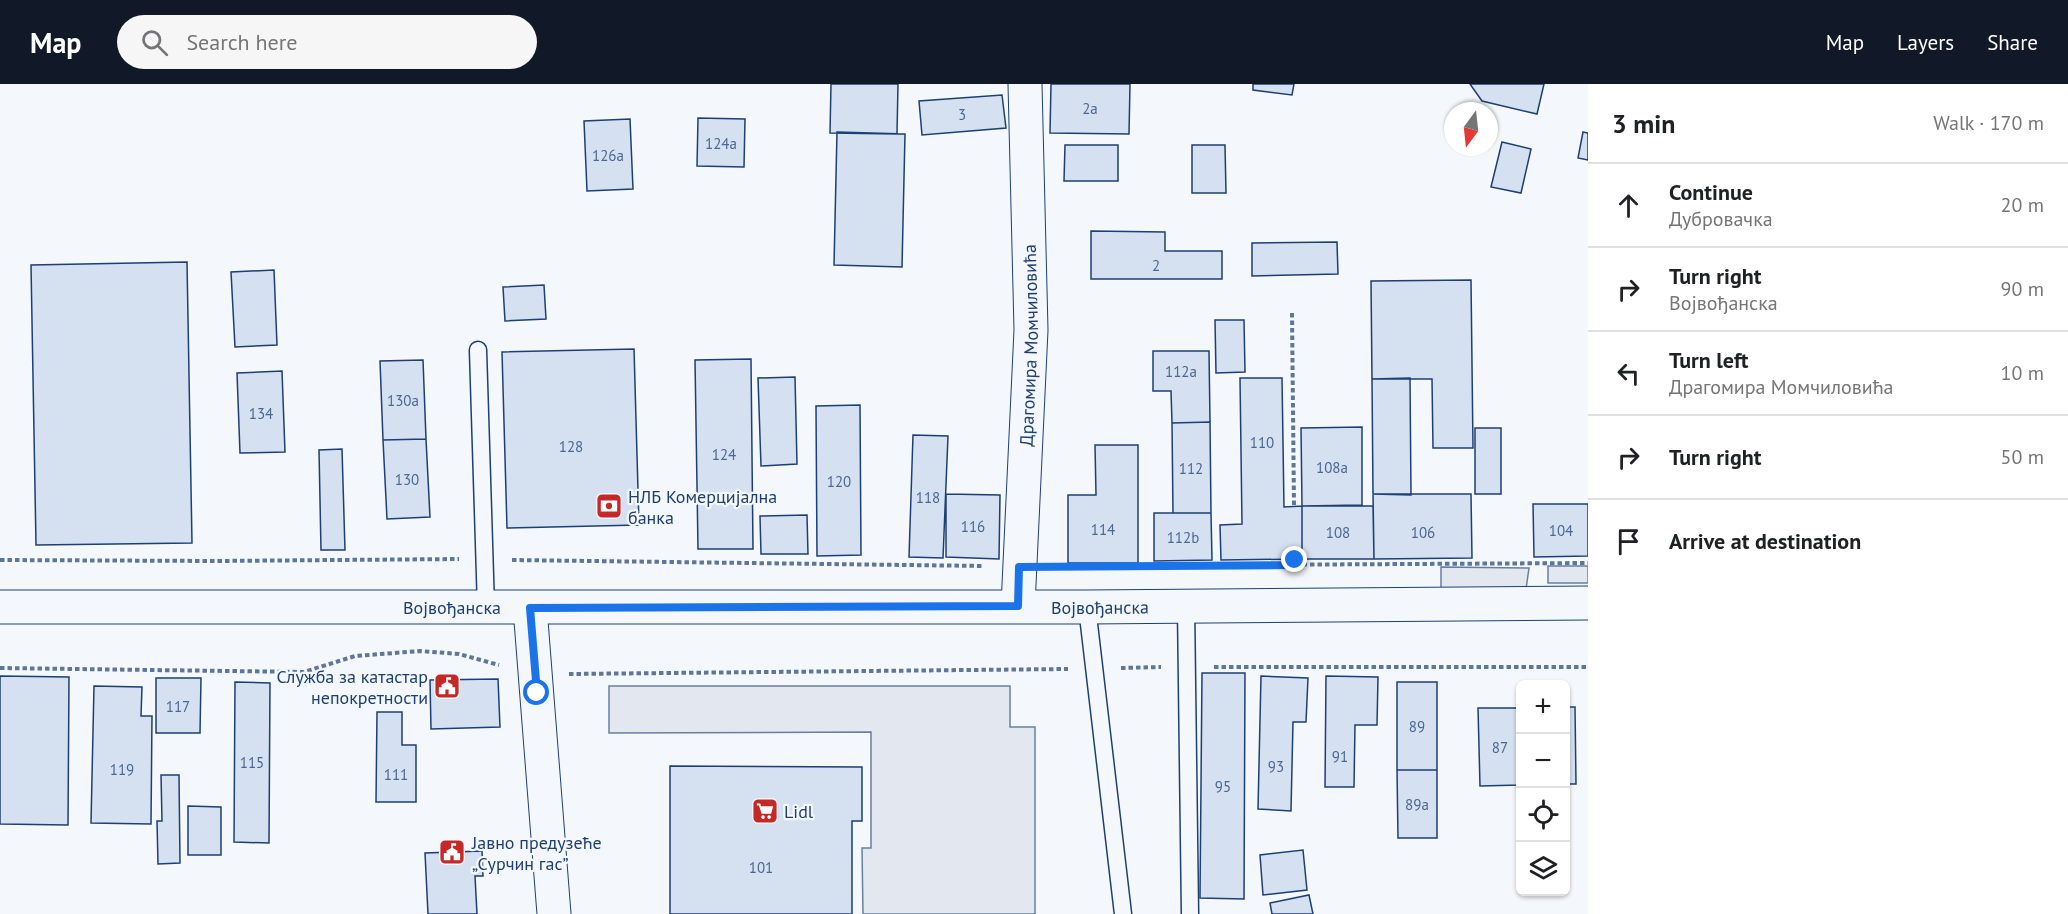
<!DOCTYPE html>
<html lang="en">
<head>
<meta charset="utf-8">
<style>
  body { margin:0; font-family:"PT Sans",sans-serif; background:#f6f6f6; color:#202124 }
  .controls { position:absolute; right:18px; bottom:18px; display:grid; overflow:hidden; border-radius:9px; box-shadow:0 2px 4px #0004 }
  .controls button { width:54px; height:54px; display:grid; place-items:center; padding:0; border:0; border-bottom:2px solid #e0e0e0; background:#fff; color:#202124; font:30px sans-serif }
  .compass { position:absolute; left:1444px; top:18px; width:54px; height:54px; border-radius:50%; background:#fff; box-shadow:0 2px 4px #0004; rotate:195deg }
  .stop { position:absolute; width:18px; height:18px; margin:-14px; border:4px solid #1a73e8; border-radius:50%; background:#fff }
  .stop.end { background:#1a73e8; border-color:#fff; box-shadow:0 2px 6px #0008 }
  .list { margin:0; padding:0; list-style:none }
  h2 { display:flex; justify-content:space-between; align-items:center; height:78px; margin:0; padding:0 24px; font-size:26px }
  h2 small { font-size:20px; font-weight:400; color:#757577 }
  .list li { display:grid; grid-template-columns:39px 1fr auto; gap:18px; align-items:center; box-sizing:border-box; height:84px; padding:0 24px; border-top:2px solid #e0e0e0 }
  .list b { display:block; font-size:22px; white-space:nowrap }
  .list p { margin:0; font-size:20px; white-space:nowrap; color:#757577 }
  .list em { font-size:20px; font-style:normal; color:#757577 }
  .icon { flex:none; width:33px; height:33px; fill:none; stroke:currentColor; stroke-width:2; stroke-linecap:round; stroke-linejoin:round }
  .map { position:relative; flex:none; width:1588px; height:830px; overflow:hidden }
  header { display:flex; align-items:center; gap:36px; box-sizing:border-box; height:84px; padding:0 30px; background:#111827; color:#fff }
  header strong { font-size:28px }
  nav { display:flex; gap:33px; margin-inline-start:auto; font-size:21px }
  .search { width:420px; height:54px; background:#f6f6f6; display:flex; align-items:center; gap:15px; box-sizing:border-box; padding:0 21px; border-radius:33px; color:#757577; font-size:22px }
  main { display:flex }
  aside { flex:1; background:#fff }
  .map>svg:first-child { display:block }
  .parking { fill:#e3e8f0; stroke:#687fa3; stroke-width:1.5 }
  .building { fill:#d5e0f0; stroke:#1d3f73; stroke-width:1.5 }
  .lines { fill:none; stroke-linecap:round; stroke-linejoin:round }
  .lane-casing { stroke:#1d3f73; stroke-width:19 }
  .street-casing { stroke:#1d3f73; stroke-width:35 }
  .secondary-casing { stroke:#1d3f73; stroke-width:35 }
  .path { stroke:#5e769c; stroke-width:4; stroke-dasharray:4.5 3; stroke-linecap:butt }
  .lane { stroke:#f4f7fb; stroke-width:16 }
  .street { stroke:#f4f7fb; stroke-width:33 }
  .secondary { stroke:#f4f7fb; stroke-width:33 }
  .route { stroke:#1a73e8; stroke-width:8 }
  .labels { text-anchor:middle; dominant-baseline:central; stroke-width:4.5; stroke-linejoin:round; paint-order:stroke }
  .number-label { font-size:15px; fill:#4b6792 }
  .street-label { font-size:18px; fill:#1d3f73; stroke:#f4f7fb }
  .poi-label { font-size:18px; fill:#1d3f73; stroke:#f4f7fb; text-anchor:start }
</style>
</head>
<body>
<header>
<strong>Map</strong>
<div class="search"><svg class="icon" aria-label="search" viewBox="0 0 24 24"><circle cx="10" cy="10" r="6"/><path d="M15 15l6 6"/></svg>Search here</div>
<nav><a>Map</a><a>Layers</a><a>Share</a></nav>
</header>
<main>
<div class="map">
<svg width="1588" height="830" viewBox="0 0 1588 830">
  <rect width="100%" height="100%" fill="#f4f7fb"/>
  <path class="parking" d="M1548 482H1588V499H1548Z
    M1441 483 1529 484 1526 505 1441 506Z
    M609 602H1010V643H1035V830H863L862 764H871V648L609 649Z"/>
  <path class="building" d="M831 0H898L897 50 830 49Z
    M1051 0H1130L1129 50 1050 49Z
    M1253 0H1294L1292 11 1253 6Z
    M1470 0H1544L1537 30 1482 17Z
    M1002 11 1006 44 922 51 919 17Z
    M698 34 745 35 744 83 697 82Z
    M630 35 633 105 587 107 584 37Z
    M837 48 905 50 902 183 834 181Z
    M1583 48 1588 49V76L1578 74Z
    M1502 58 1531 65 1521 109 1491 103Z
    M1065 61H1118V97H1064Z
    M1192 61H1225L1226 109H1192Z
    M1091 147 1165 148V167H1222V195H1091Z
    M1337 158 1338 190 1252 192V159Z
    M187 178 192 459 36 461 31 181Z
    M274 186 277 261 235 263 231 188Z
    M1471 196 1473 364H1433L1432 295H1372L1371 197Z
    M544 201 546 235 505 237 503 203Z
    M1215 236H1244L1245 288 1216 289Z
    M634 265 639 441 507 444 502 268Z
    M1153 267H1209L1210 338 1172 339 1171 307H1153Z
    M751 275 753 465H698L695 276Z
    M423 276 426 355 383 356 380 277Z
    M282 287 285 368 240 369 237 289Z
    M795 293 797 380 761 382 758 294Z
    M1240 294H1282L1284 423 1302 422V475L1221 476 1220 441 1242 440Z
    M1410 294 1411 411 1373 410 1372 295Z
    M860 321 861 471 817 472 816 322Z
    M1210 338 1211 429H1173L1172 339Z
    M1362 343V421L1302 422 1301 344Z
    M1475 344H1501V410H1475Z
    M913 351 948 352 943 474 909 473Z
    M426 355 430 433 387 435 383 356Z
    M1095 361H1138V479H1068V411H1096Z
    M342 365 345 466H321L319 366Z
    M946 410 1000 411 999 475 946 473Z
    M1373 410H1471L1472 474 1374 475Z
    M1533 420H1588V472L1534 473Z
    M1302 422H1373L1374 475H1302Z
    M1154 429H1211L1212 476 1154 477Z
    M807 431 808 470H761L760 432Z
    M1202 589H1245L1244 815 1200 814Z
    M0 592 69 593 68 741 0 740Z
    M1261 592 1308 594 1306 638H1293L1291 727 1258 725Z
    M1326 592 1378 593 1377 641H1355L1354 703H1325Z
    M156 594H201L200 649H156Z
    M498 595 500 643 431 645 430 596Z
    M235 598 270 599 269 759 234 758Z
    M1397 598H1437V686H1397Z
    M94 602 142 603 141 632H152L151 740 91 739Z
    M1566 623H1575L1576 700H1566Z
    M1478 624H1520V701L1480 702Z
    M377 628H402V661H416V718H376Z
    M670 682 862 683V737H852V830H670Z
    M1397 686H1437V754H1398Z
    M161 691H179L180 779 158 780 157 737H162Z
    M188 722 221 723V771H188Z
    M1303 766 1307 806 1263 811 1260 771Z
    M482 767 483 792H475L477 830H428L425 769Z
    M1309 811 1313 830H1272L1270 819Z"/>
  <g class="lines">
    <defs>
      <path id="lane" d="M478 266 486 524
        M1186 522 1190 830
        M1087 523 1123 830"/>
      <g id="street">
        <path id="s1" d="M1018 522 1031 246 1025 0"/>
        <path d="M530 524 554 830"/>
      </g>
      <g id="secondary">
        <path id="s2" d="M0 523H1087L1588 519"/>
      </g>
    </defs>
    <use href="#lane" class="lane-casing"/>
    <use href="#street" class="street-casing"/>
    <use href="#secondary" class="secondary-casing"/>
    <path class="path" d="M1292 229 1294 422
      M0 476 215 477 459 475
      M512 476 984 482
      M1055 482 1588 479
      M1214 583H1588
      M0 584 304 588 355 572 420 567 459 570 499 581
      M1121 584 1161 583
      M569 590 1068 585"/>
    <use href="#lane" class="lane"/>
    <use href="#street" class="street"/>
    <use href="#secondary" class="secondary"/>
  </g>
  <g class="lines">
    <path class="route" d="M537 609 530 524 1018 522 1019 483 1295 481V476"/>
  </g>
  <defs>
    <symbol id="bank-square" viewBox="-11 -11 22 22"><rect x="-9" y="-9" width="18" height="18" rx="4" fill="#c62828" stroke="#f4f7fb"/><path d="M-6-4H6V4H-6ZM0-2.3a2.3 2.3 0 1 0 0 4.6a2.3 2.3 0 1 0 0-4.6Z" fill="#fff"/></symbol>
    <symbol id="civic-square" viewBox="-11 -11 22 22"><rect x="-9" y="-9" width="18" height="18" rx="4" fill="#c62828" stroke="#f4f7fb"/><path d="M-.6-6.5H3V-4.5H.6V-3L4-1V1h2V6H-6V1h2V-1L-.6-3ZM-1.2 2.5V6h2.4V2.5Z" fill="#fff"/></symbol>
    <symbol id="supermarket-square" viewBox="-11 -11 22 22"><rect x="-9" y="-9" width="18" height="18" rx="4" fill="#c62828" stroke="#f4f7fb"/><path d="M-6-5.5h2.5l.6 2H6L4.5 2H-2.5L-4.4-4H-6ZM-1.5 3.2a1.3 1.3 0 1 0 .1 0ZM3 3.2a1.3 1.3 0 1 0 .1 0Z" fill="#fff"/></symbol>
  </defs>
  <g fill-rule="evenodd">
    <use href="#bank-square" x="594" y="407" width="30" height="30"/>
    <use href="#civic-square" x="432" y="587" width="30" height="30"/>
    <use href="#supermarket-square" x="750" y="712" width="30" height="30"/>
    <use href="#civic-square" x="437" y="753" width="30" height="30"/>
  </g>
  <g class="labels">
    <g class="number-label">
      <text x="1090" y="24">2a</text>
      <text x="962" y="30">3</text>
      <text x="721" y="59">124a</text>
      <text x="608" y="71">126a</text>
      <text x="1156" y="181">2</text>
      <text x="1181" y="287">112a</text>
      <text x="403" y="316">130a</text>
      <text x="261" y="329">134</text>
      <text x="1262" y="358">110</text>
      <text x="571" y="362">128</text>
      <text x="724" y="370">124</text>
      <text x="1332" y="383">108a</text>
      <text x="1191" y="384">112</text>
      <text x="407" y="395">130</text>
      <text x="839" y="397">120</text>
      <text x="928" y="413">118</text>
      <text x="973" y="442">116</text>
      <text x="1103" y="445">114</text>
      <text x="1561" y="446">104</text>
      <text x="1338" y="448">108</text>
      <text x="1423" y="448">106</text>
      <text x="1183" y="453">112b</text>
      <text x="178" y="622">117</text>
      <text x="1417" y="642">89</text>
      <text x="1500" y="663">87</text>
      <text x="1340" y="672">91</text>
      <text x="252" y="678">115</text>
      <text x="1276" y="682">93</text>
      <text x="122" y="685">119</text>
      <text x="396" y="690">111</text>
      <text x="1223" y="702">95</text>
      <text x="1417" y="720">89a</text>
      <text x="761" y="783">101</text>
    </g>
    <g class="street-label">
      <text stroke="none"><textPath href="#s1" startOffset="261">Драгомира Момчиловића</textPath></text>
      <text stroke="none"><textPath href="#s2" startOffset="1100">Војвођанска</textPath></text>
      <text stroke="none"><textPath href="#s2" startOffset="452">Војвођанска</textPath></text>
    </g>
    <g class="poi-label">
      <text x="628" y="412">НЛБ Комерцијална<tspan x="628" dy="21">банка</tspan></text>
      <text x="428" y="592" text-anchor="end">Служба за катастар<tspan x="428" dy="21">непокретности</tspan></text>
      <text x="784" y="727">Lidl</text>
      <text x="472" y="758">Јавно предузеће<tspan x="472" dy="21">„Сурчин гас”</tspan></text>
    </g>
  </g>
</svg>
<div class="controls">
<button>+</button>
<button>−</button>
<button><svg class="icon" aria-label="locate" viewBox="0 0 24 24"><circle cx="12" cy="12" r="6"/><path d="M12 2v4M12 18v4M2 12h4M18 12h4"/></svg></button>
<button><svg class="icon" aria-label="layers" viewBox="0 0 24 24"><path d="M12 4l9 5-9 5-9-5zM3 14l9 5 9-5"/></svg></button>
</div>
<svg class="compass" viewBox="-18 -18 36 36"><path d="M0-13l5 13h-10z" fill="#e53935"/><path d="M0 13l5-13h-10z" fill="#757577"/></svg>
<div class="stop" style="left:537px;top:609px"></div>
<div class="stop end" style="left:1295px;top:476px"></div>
</div>
<aside>
<h2>3 min<small>Walk · 170 m</small></h2>
<ul class="list">
<li><svg class="icon" aria-label="ahead" viewBox="0 0 24 24"><path d="M12 20V5M6 11l6-6 6 6"/></svg><div><b>Continue</b><p>Дубровачка</p></div><em>20 m</em></li>
<li><svg class="icon" aria-label="right" viewBox="0 0 24 24"><path d="M7 20v-9h11M14 6l5 5-5 5"/></svg><div><b>Turn right</b><p>Војвођанска</p></div><em>90 m</em></li>
<li><svg class="icon" aria-label="left" viewBox="0 0 24 24"><path d="M17 20v-9H6M10 6l-5 5 5 5"/></svg><div><b>Turn left</b><p>Драгомира Момчиловића</p></div><em>10 m</em></li>
<li><svg class="icon" aria-label="right" viewBox="0 0 24 24"><path d="M7 20v-9h11M14 6l5 5-5 5"/></svg><div><b>Turn right</b></div><em>50 m</em></li>
<li><svg class="icon" aria-label="arrive" viewBox="0 0 24 24"><path d="M6 21V4h12l-3 4 3 4H6"/></svg><div><b>Arrive at destination</b></div></li>
</ul>
</aside>
</main>
</body>
</html>
